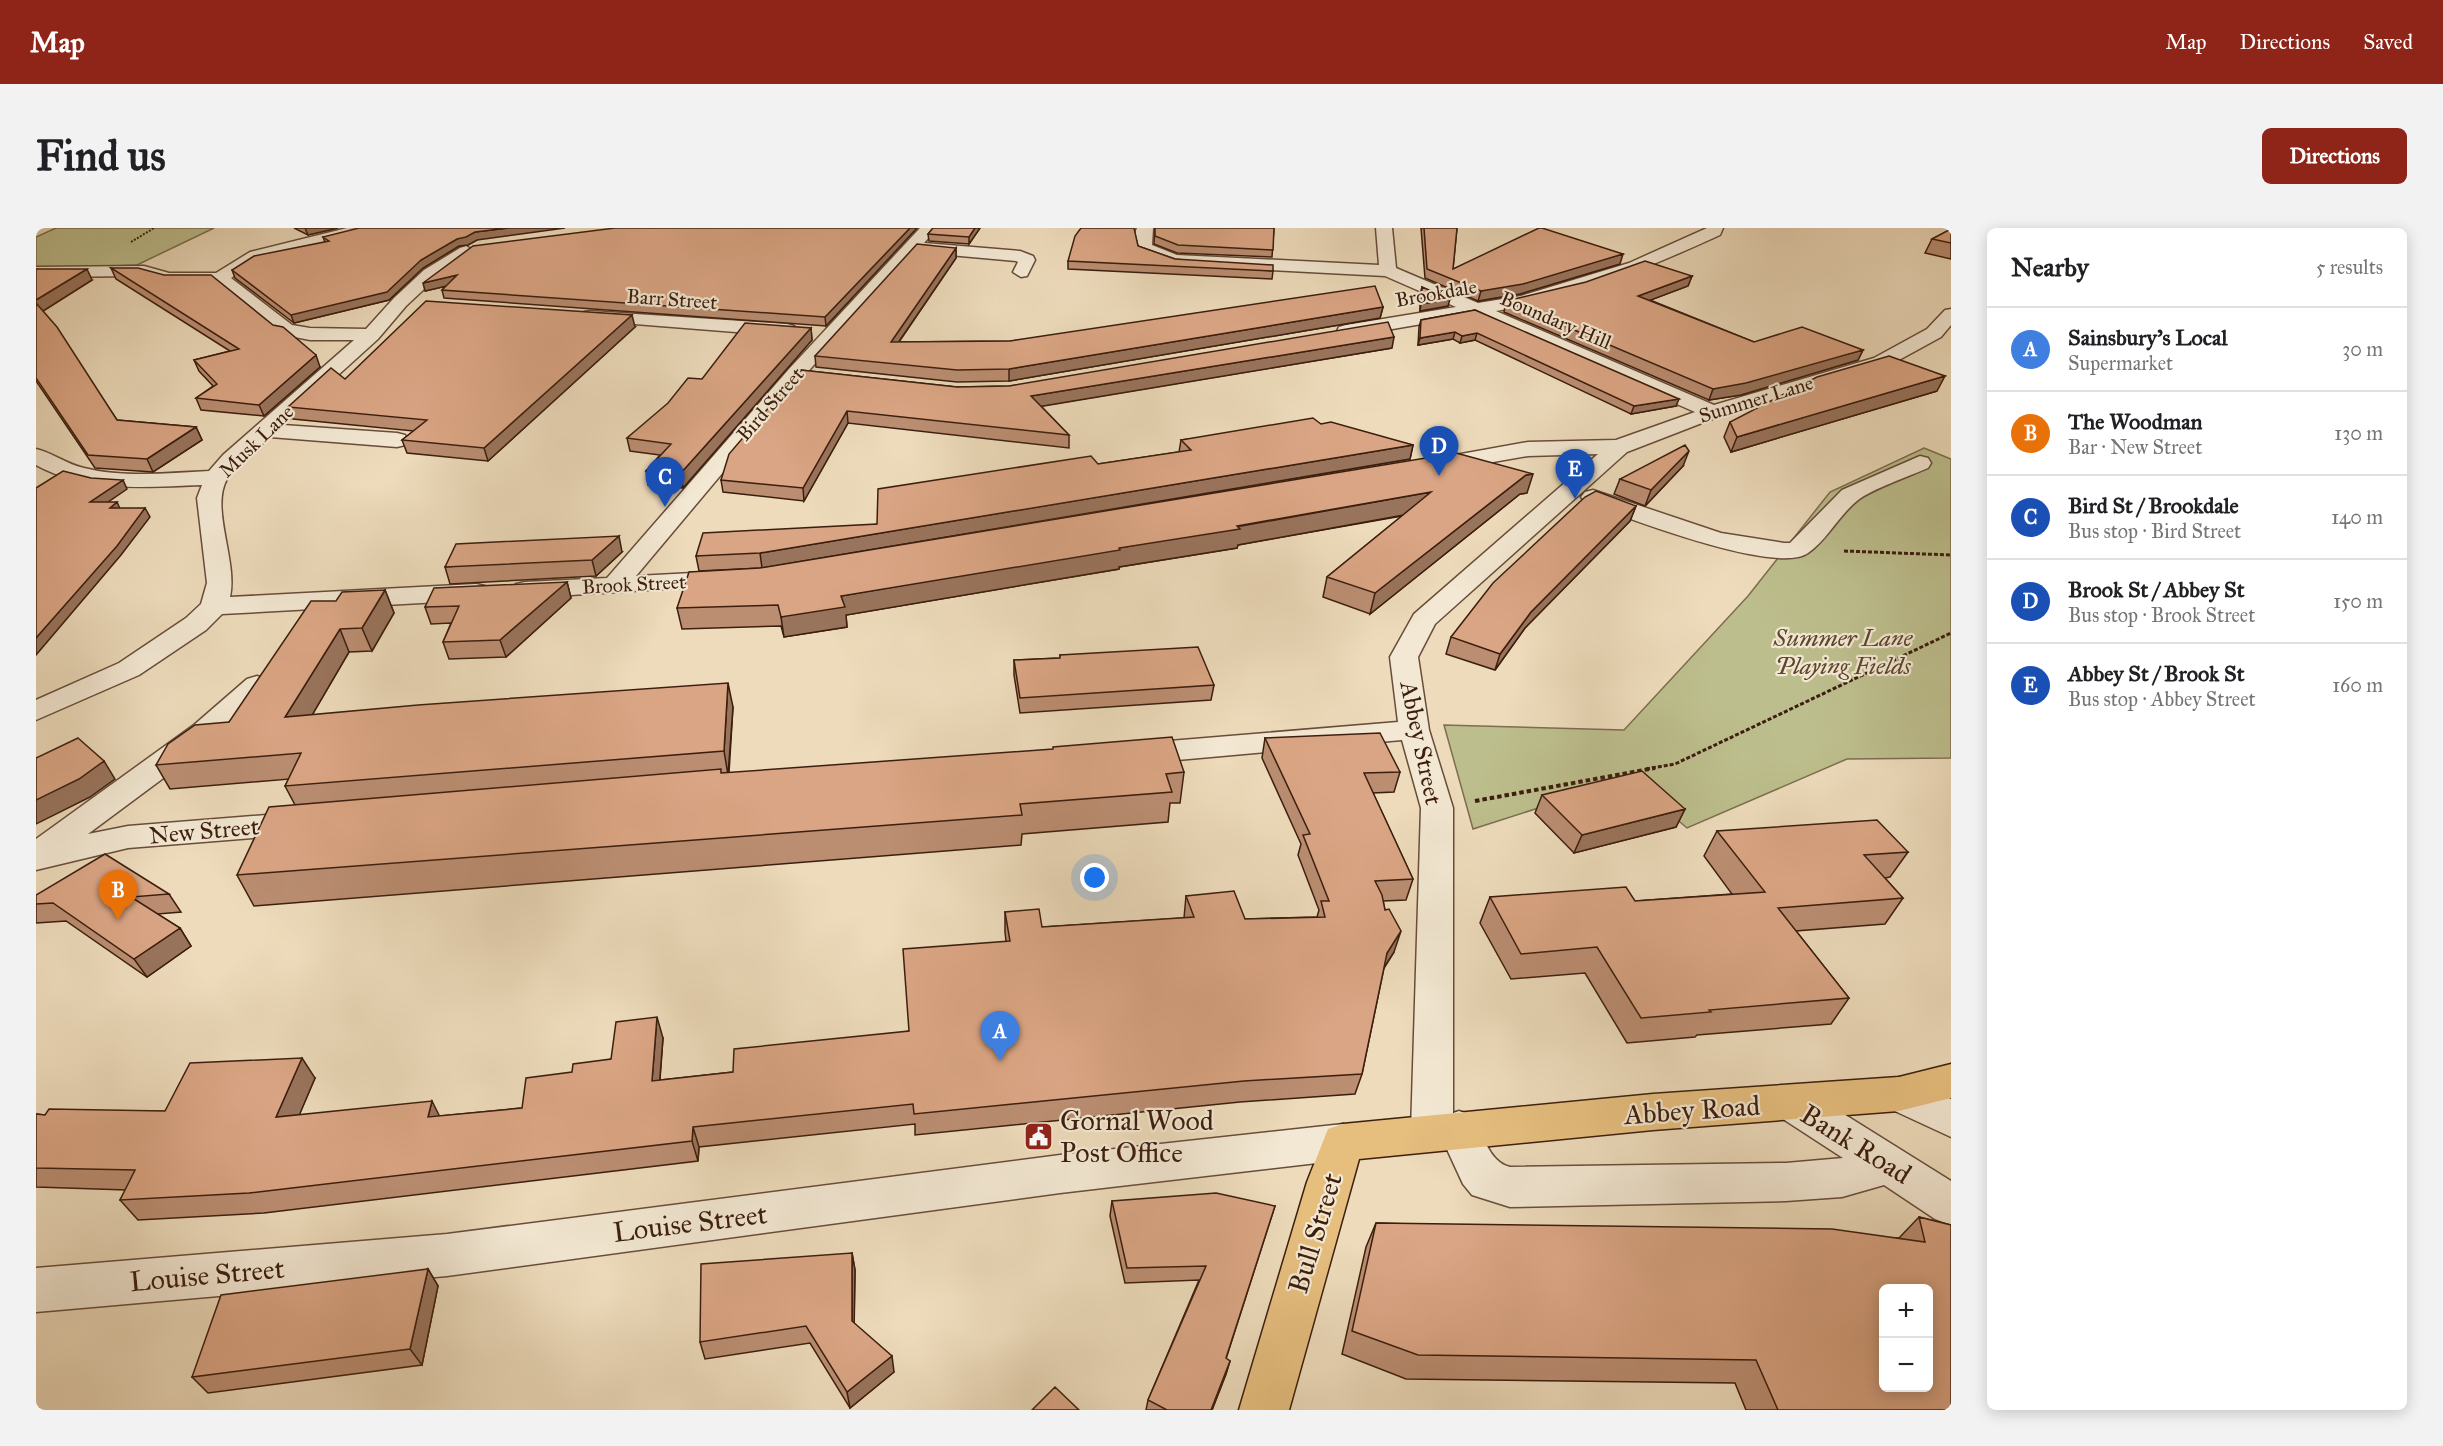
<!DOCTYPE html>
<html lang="en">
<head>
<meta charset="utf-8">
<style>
  body { margin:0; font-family:"IM FELL Great Primer",serif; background:#f2f2f2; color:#202124 }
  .controls { position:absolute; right:18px; bottom:18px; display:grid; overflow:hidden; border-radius:9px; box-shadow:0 3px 15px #0003 }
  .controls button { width:54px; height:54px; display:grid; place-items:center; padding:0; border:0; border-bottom:2px solid #e0e0e0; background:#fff; color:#202124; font:30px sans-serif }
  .you { position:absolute; left:1059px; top:650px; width:21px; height:21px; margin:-15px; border:4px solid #fff; border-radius:50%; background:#1a73e8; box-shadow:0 0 0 9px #1a73e833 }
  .badge { display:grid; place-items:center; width:39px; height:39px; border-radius:50%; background:#8f2418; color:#fff; font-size:20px; font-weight:700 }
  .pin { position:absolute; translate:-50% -50px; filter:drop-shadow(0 2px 3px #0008) }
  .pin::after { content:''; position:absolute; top:32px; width:21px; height:18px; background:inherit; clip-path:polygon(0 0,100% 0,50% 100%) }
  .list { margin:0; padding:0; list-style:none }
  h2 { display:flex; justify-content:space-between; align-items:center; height:78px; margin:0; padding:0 24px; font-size:26px }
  h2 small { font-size:20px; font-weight:400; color:#757577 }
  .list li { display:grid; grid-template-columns:39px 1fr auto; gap:18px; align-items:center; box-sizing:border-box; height:84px; padding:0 24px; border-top:2px solid #e0e0e0 }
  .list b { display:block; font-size:22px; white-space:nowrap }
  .list p { margin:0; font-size:20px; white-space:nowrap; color:#757577 }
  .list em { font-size:20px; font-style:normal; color:#757577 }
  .map { position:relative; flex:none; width:1915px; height:1182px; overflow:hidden; border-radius:9px }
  header { display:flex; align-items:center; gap:36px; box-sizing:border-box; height:84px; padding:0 30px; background:#8f2418; color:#fff }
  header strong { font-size:28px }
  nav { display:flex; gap:33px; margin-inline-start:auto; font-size:21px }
  .intro { display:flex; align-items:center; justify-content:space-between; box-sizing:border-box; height:144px; padding:0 36px }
  h1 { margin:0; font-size:42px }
  .button { padding:15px 27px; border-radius:9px; background:#8f2418; color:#fff; font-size:21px; font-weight:700 }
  main { display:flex; gap:36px; padding:0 36px }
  aside { flex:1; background:#fff; border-radius:9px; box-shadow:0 3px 15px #0003 }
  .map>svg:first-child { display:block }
  .green { fill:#bdbe8d; stroke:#7c6e4e; stroke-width:1.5 }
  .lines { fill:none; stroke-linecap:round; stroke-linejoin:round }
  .minor-casing { stroke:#684d39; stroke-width:3 }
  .major-casing { stroke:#3c1e0e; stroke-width:3 }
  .path-far2 { stroke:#3c1e0e; stroke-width:2; stroke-dasharray:2 1.5; stroke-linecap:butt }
  .path-far1 { stroke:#3c1e0e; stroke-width:3; stroke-dasharray:4 2; stroke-linecap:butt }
  .path { stroke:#3c1e0e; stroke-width:4; stroke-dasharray:4.5 3; stroke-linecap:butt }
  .minor { fill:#f3e8d3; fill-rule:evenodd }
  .major { fill:#e6be7e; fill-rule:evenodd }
  .wall { fill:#bb8e72; stroke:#3c1e0e; stroke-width:1.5 }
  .shaded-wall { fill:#99745c; stroke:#3c1e0e; stroke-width:1.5 }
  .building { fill:#daa584; stroke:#3c1e0e; stroke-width:1.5; fill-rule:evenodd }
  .labels { text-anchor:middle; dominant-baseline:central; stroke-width:4.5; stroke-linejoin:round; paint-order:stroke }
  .far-street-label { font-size:20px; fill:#3c1e0e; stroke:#f3e8d3 }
  .park-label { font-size:24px; font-style:italic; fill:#5c462e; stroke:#f3e8d3 }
  .street-label { font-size:24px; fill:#3c1e0e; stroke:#f3e8d3 }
  .near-street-label { font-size:28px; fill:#3c1e0e; stroke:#f3e8d3 }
  .near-poi-label { font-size:28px; fill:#3c1e0e; stroke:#f3e8d3; text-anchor:start }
</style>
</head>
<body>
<header>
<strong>Map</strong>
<nav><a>Map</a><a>Directions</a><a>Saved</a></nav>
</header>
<div class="intro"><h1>Find us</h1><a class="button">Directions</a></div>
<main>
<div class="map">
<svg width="1915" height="1182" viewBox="0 0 1915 1182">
  <rect width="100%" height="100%" fill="#eddbbb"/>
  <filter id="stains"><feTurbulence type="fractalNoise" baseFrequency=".00333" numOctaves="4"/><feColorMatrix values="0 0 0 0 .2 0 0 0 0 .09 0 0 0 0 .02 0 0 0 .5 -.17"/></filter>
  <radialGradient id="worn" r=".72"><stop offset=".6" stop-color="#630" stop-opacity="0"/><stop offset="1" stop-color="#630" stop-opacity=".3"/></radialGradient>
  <path class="green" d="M20 0H178L101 37 0 41V9Z
    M1888 220 1915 231V530L1811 531 1651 600 1593 551 1437 601 1408 497 1588 502 1712 368 1794 264Z"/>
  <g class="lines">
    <defs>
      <path id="minor" d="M311 0 334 1 332 4 226 30 195 50 256 97 274 100 330 101 358 70 388 42 424 20 430 18 438 23 400 50 370 78 342 111 247 197 361 205 369 207 372 212 369 217 361 219 234 209C220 222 200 235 191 251 174 281 202 333 194 369L440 356 449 358 453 364 449 370 440 372 186 386 170 402 103 447 0 492V472L83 435 150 390 165 376 171 355 161 270 166 257C110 259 51 265 0 237V221C17 225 30 236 48 240 88 250 132 245 173 243L187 227 318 112H274L243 106 180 55H132L107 48 0 49V39L108 38 133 45H180L214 24Z
        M884 0H901L888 15 984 23 997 28 999 32 991 48 985 49 977 44 982 34 980 33 880 24 767 149 600 348 695 343 704 346 708 351 704 356 489 370 480 368 476 362 480 356 489 354 571 350 753 141Z
        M1101 0H1117L1116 17 1141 27 1343 37 1340 0H1356L1360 40 1442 75 1485 68 1593 35 1671 0H1687L1684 7C1612 40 1538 70 1460 83L1678 177 1838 130 1891 101 1909 82 1915 81V97L1905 109 1852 138 1684 188 1591 224 1399 396 1382 429 1393 502 1417 580V885L1423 883 1438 888C1447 907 1453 934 1474 939L1750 935 1807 930 1741 887 1735 875 1741 863 1756 858 1771 863 1915 953V997L1899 991 1848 957 1806 969 1750 973 1474 979 1436 967 1427 956 1409 917 1396 921 1381 916 1375 903 1385 580 1366 512 1097 536 1086 533 1081 526 1086 519 1097 516 1362 494 1354 429 1378 386 1562 226 1492 228 1394 245 1386 243 1383 238 1386 233 1492 214 1580 212 1659 184 1438 87 1310 109 1303 107 1301 103 1303 99 1310 97 1420 79 1349 48 1139 37 1102 23 1099 5Z
        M554 83 751 96 758 98 760 102 758 106 751 108 548 92 545 88 548 84Z
        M1884 228 1892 230 1895 235 1892 240C1874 248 1836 261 1822 272 1803 287 1791 312 1772 325 1740 348 1586 288 1549 274L1545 269 1549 264 1557 262 1685 305 1748 315H1754L1806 262Z
        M221 448 231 451 236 457 231 463 180 511 52 606 92 598 268 584 280 587 285 595 280 603 268 606 92 620 0 642V611L158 497 211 451Z
        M1863 849 1915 871V909L1848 878 1842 866 1848 854Z
        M1307 896 1322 901 1328 914 1322 927 1307 932 1024 965 411 1048 0 1084V1040L411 1006 1024 927Z"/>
      <path id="major" d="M1915 836V870L1863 883 1617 902 1323 931 1253 1182H1203L1271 954 1292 901 1307 896 1617 866 1863 849Z"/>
    </defs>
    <use href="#minor" class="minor-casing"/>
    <use href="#major" class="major-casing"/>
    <path class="path-far2" d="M95 14 118 0"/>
    <path class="path-far1" d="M1808 323 1915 327
      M1610 541 1639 536 1915 405"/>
    <path class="path" d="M1439 573 1619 540"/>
    <use href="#minor" class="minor"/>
    <use href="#major" class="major"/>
  </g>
  <path class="wall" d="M258 0H302L272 7Z
    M579 0H881L790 98 408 70 406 62 410 58 389 63Z
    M897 0H944L933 16 893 13 892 6Z
    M1119 0H1238L1236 29 1141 25 1118 16Z
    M1385 0H1421L1417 41 1584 36 1484 66 1442 73 1389 50Z
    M1915 1V31L1889 25 1896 11Z
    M1098 2 1102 18 1139 31 1237 43 1236 51 1032 41V33Z
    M287 9 441 12 432 17 423 18 387 40 353 72 258 95 199 50 196 42 289 14Z
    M920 20V30L863 114 974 113 1347 79 1344 90 973 153 921 154 780 139 779 128Z
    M75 40 284 139 228 188 165 182 160 170 177 158 163 143 158 132 194 123 80 51Z
    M0 41 56 52 7 83 81 192 160 199 166 212 117 244 59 240 0 153Z
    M1656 48 1652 58 1614 72 1718 114 1827 122 1822 132 1705 167 1673 172 1468 84 1470 73Z
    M1386 59 1412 78 1384 83V66Z
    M1439 82 1640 178 1595 186 1439 112 1424 115 1417 111 1382 117 1383 99 1385 92Z
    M599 99 452 233 371 225 366 212 378 203 257 191 252 179Z
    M775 100 776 112 647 260 612 257 610 243 624 227 594 223 591 210 666 151Z
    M1356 120 1005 178 1033 207V220L812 195 768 273 687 264 685 252 765 142 921 159 973 158Z
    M1901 163 1695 224 1688 209 1694 194Z
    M1285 196 1377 217 1374 231 726 340 663 343 660 328 841 296 1062 236 1143 224 1145 212Z
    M1647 238 1609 278 1578 266 1584 251Z
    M1491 265 1484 266 1334 386 1287 369 1291 349 1366 288 1202 317 1201 320 1083 339V341L810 387 811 399 748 409 745 398 646 401 641 380 724 340Z
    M1600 278 1594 293 1489 400 1459 442 1410 426 1415 409Z
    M586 324 560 348 414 356 409 339Z
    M531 354 535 370 470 429 413 431 407 414 415 395 395 396 389 379Z
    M349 362 358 385 336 423 313 424 276 487 697 479 693 545 1148 544 1144 575H1134L1132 594 986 606 985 617 218 678 201 647 259 577 249 558 253 551 134 561 120 537 193 494Z
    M1024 427 1178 457 1175 472 984 485 978 447V432L1024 430Z
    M1229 510 1364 544 1358 564 1337 565 1377 651 1370 672 1347 673 1358 724 1348 740 1326 846 1319 866 1204 874 879 907V896L663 919 662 933 228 985 102 992 84 972 90 962 0 959V886L9 887 129 883 279 850 263 887 404 888 486 880 536 844 575 831 627 810 624 852 697 844 873 803 970 713 969 704V684L1006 699 1148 690 1150 668 1209 691 1281 689 1283 682 1262 627 1265 616 1226 530Z
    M1506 567 1649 581 1640 599 1538 625 1499 585Z
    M1681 603 1872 624 1854 649 1849 650 1867 670 1849 696 1760 703 1813 770 1795 796 1661 807 1659 809 1591 815 1549 745 1475 751 1444 695 1454 669 1599 673 1696 666 1668 628Z
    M133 666 145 684 121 686 144 700 155 718 111 749 30 693 0 695V667Z
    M1076 973 1239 978 1190 1131 1194 1133 1190 1146 1176 1182H1110L1112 1172 1163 1052 1089 1055 1074 988Z
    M1883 989 1915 997V1182H1710L1699 1155 1370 1151 1306 1126 1330 1019 1340 995 1863 1010Z
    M816 1025 819 1042 818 1096 858 1144 814 1180 774 1115 669 1131 664 1114Z
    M392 1041 402 1058 386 1137 172 1165 156 1149Z"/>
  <path class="shaded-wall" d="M269 0H302L272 7Z
    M472 0H529L441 12 432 17 423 18 387 40 353 72 258 95 255 87 385 32 421 11 439 4Z
    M874 0H881L790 98 789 89Z
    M939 0H944L933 16V9Z
    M920 20V30L855 125V114Z
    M1587 26 1584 36 1484 66 1442 73 1445 63Z
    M51 41 56 52 4 85 0 77V72Z
    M421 47 424 55 389 63 387 55Z
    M1656 48 1652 58 1599 78 1602 68Z
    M1414 71 1412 78 1384 83 1385 76Z
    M1347 79 1344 90 973 153V141Z
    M596 87 599 99 452 233 448 220Z
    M775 100 776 112 647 260 644 246Z
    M1419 104 1417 111 1382 117 1384 110Z
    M1441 105 1439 112 1424 115 1426 108Z
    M1358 109 1356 120 995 180V168Z
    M1827 122 1822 132 1705 167 1673 172 1677 161Z
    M280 127 284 139 228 188 223 177Z
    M1909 148 1901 163 1695 224 1701 209Z
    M1643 171 1640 178 1595 186 1598 178Z
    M811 183 812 195 768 273 767 260Z
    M160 199 166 212 117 244 111 231Z
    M1377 217 1374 231 726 340 724 325Z
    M1653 223 1647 238 1609 278 1615 262Z
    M1497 246 1491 265 1484 266 1334 386 1339 365 1490 247Z
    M87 252 91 261 59 283 54 274Z
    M1395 264 1390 283 1202 317 1201 320 1083 339V341L810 387 811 399 748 409 745 389 805 368 1083 320Z
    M81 274 85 283 74 280Z
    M1600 278 1594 293 1489 400 1459 442 1464 426 1495 384Z
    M109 280 114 289 85 327 0 427V410Z
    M583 308 586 324 560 348 556 332Z
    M531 354 535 370 470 429 464 412Z
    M349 362 358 385 336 423 326 400Z
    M304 401 313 424 261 513 249 489Z
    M692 455 697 479 692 547 688 523Z
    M68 533 79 551 54 569 0 596V572Z
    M1649 581 1640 599 1538 625 1546 607Z
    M144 700 155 718 111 749 98 731Z
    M1365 703 1358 724 1344 746 1351 725Z
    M621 789 627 810 622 873 616 853Z
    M266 830 279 850 254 909 240 889Z
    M396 873 406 893 392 889Z
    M657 899 663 919 662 933 656 913Z
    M816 1025 819 1042 818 1110 816 1093Z
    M392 1041 402 1058 386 1137 374 1121Z
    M856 1128 858 1144 814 1180 811 1164Z
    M1194 1133 1190 1146 1176 1182H1175Z"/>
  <path class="building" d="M323 0H472L439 4 430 9 421 11 385 32 351 64 255 87 196 42 218 28 293 13 287 9Z
    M579 0H874L789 89 406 62 421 47 387 55 437 18Z
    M897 0H939L933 9 892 6Z
    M1045 0H1098L1102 18 1139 31 1237 37V43L1032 33 1039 8Z
    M1119 0H1238L1237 22 1142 17 1119 8Z
    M1388 0H1421L1417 41 1503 0H1506L1587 26 1487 56 1445 63 1391 41Z
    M1915 1V15L1896 11Z
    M881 16 920 20 855 114 974 113 1339 58 1347 79 973 141 921 142 779 128Z
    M1609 33 1656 48 1602 68 1718 114 1766 99 1827 122 1710 155 1677 161 1470 73 1550 54Z
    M75 40H102L128 47H175L237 97 247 99 280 127 223 177 160 170 181 156 158 132 203 121Z
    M0 41H51L0 72Z
    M1386 59 1414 71 1385 76Z
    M390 73 596 87 448 220 366 212 391 192 252 179 295 140 309 151Z
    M0 75 21 99 81 192 160 199 111 231 52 227 0 150Z
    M1439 82 1643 171 1598 178 1441 105 1426 108 1419 104 1384 110 1385 92Z
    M1352 94 1358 109 995 168 1033 207 811 183 767 260 685 252 693 226 765 142 921 159 973 158Z
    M709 95 775 100 644 246 610 243 635 216 591 210 632 175 652 150 666 151Z
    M1853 128 1909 148 1701 209 1694 194 1781 149Z
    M1277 190 1285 196 1295 194 1377 217 724 325 660 328 667 305 841 296 842 261 1055 228 1062 236 1155 222 1145 212Z
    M1649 217 1653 223 1615 262 1584 251Z
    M1420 225 1497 246 1490 247 1339 365 1291 349 1395 264 1201 298 1204 301 1083 320 1084 322 805 368 809 379 745 389 742 377 641 380 653 344 724 340Z
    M27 243 55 250 87 252 54 274H81L74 280H109L81 318 0 410V260Z
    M1560 263 1600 278 1495 384 1464 426 1415 409 1457 355 1549 269Z
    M583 308 556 332 409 339 420 316Z
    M531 354 464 412 407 414 423 378 389 379 398 360Z
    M349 362 326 400 304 401 249 489 382 477 692 455 688 523 249 558 265 525 120 537 132 516 159 497 193 494 275 373H300L306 364Z
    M1162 419 1178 457 984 470 978 432 1024 430V427Z
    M1344 505 1364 544 1328 545 1377 651 1339 653 1346 667 1349 682 1353 681 1365 703 1351 725 1326 846 1208 853 878 886 877 876 657 899 656 913 213 965 84 972 99 942 0 940V886L9 887 13 881 129 883 154 835 266 830 240 889 396 873 392 889 486 880 490 850 536 844 537 836 575 831 580 794 621 789 616 853 697 844 698 821 873 803 867 721 974 713 969 684 1003 681 1006 699 1158 689 1150 668 1198 663 1209 691 1289 689 1285 673H1293L1267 607 1274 606 1229 510Z
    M1136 509 1148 544 1130 546 1136 564 984 576 986 587 201 647 233 579 685 541V545L1017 521V519Z
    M42 510 68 533 43 551 0 572V530Z
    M1606 543 1649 581 1546 607 1506 567Z
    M1841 592 1872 624 1828 627 1867 670 1742 680 1813 770 1673 782 1675 784 1605 790 1561 719 1485 726 1454 669 1590 659 1599 673 1729 664 1681 603Z
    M69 626 133 666 95 669 144 700 98 731 17 675 0 676V667Z
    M1180 965 1239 978 1190 1130 1194 1133 1175 1182H1131L1112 1172 1170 1038 1091 1040 1076 973Z
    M1883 989 1915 997V1182H1742L1720 1132 1382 1127 1316 1103 1340 995 1796 1001 1889 1014ZM1848 1060H1893V1160H1848Z
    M816 1025V1093L856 1128 811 1164 770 1098 664 1114 665 1036Z
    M392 1041 374 1121 156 1149 185 1067Z
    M1019 1159 1043 1182H996Z"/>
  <defs>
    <symbol id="civic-square" viewBox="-11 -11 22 22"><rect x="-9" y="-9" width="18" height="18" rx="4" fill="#8f2418" stroke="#f3e8d3"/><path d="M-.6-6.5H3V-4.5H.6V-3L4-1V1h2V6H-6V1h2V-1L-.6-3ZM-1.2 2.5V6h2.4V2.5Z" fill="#fff"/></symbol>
  </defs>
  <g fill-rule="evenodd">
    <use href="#civic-square" x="986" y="892" width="33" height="33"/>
  </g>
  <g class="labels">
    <g class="far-street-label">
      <text transform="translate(1400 65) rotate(-10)">Brookdale</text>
      <text transform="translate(636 71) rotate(4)">Barr Street</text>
      <text transform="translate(1520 92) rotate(23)">Boundary Hill</text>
      <text transform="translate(1720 171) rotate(-17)">Summer Lane</text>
      <text transform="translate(734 176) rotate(-49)">Bird Street</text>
      <text transform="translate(220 213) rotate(-44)">Musk Lane</text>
      <text transform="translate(598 356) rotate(-3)">Brook Street</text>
    </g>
    <g class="park-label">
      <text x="1807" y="410">Summer Lane<tspan x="1807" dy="28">Playing Fields</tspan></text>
    </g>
    <g class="street-label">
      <text transform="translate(1385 515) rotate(78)">Abbey Street</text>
      <text transform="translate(168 603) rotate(-5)">New Street</text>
    </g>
    <g class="near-street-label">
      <text transform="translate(1656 882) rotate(-4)">Abbey Road</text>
      <text transform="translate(1820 916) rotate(32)">Bank Road</text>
      <text transform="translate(654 995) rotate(-7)">Louise Street</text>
      <text transform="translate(1279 1005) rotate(-73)">Bull Street</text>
      <text transform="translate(171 1047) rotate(-5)">Louise Street</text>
    </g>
    <g class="near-poi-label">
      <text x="1024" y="892">Gornal Wood<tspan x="1024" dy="32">Post Office</tspan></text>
    </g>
  </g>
  <rect width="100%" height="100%" filter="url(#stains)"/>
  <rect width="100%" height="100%" fill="url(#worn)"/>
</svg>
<div class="controls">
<button>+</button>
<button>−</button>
</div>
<div class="you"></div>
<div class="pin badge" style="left:964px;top:833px;background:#3f7fe0">A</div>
<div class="pin badge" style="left:82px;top:692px;background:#e8710a">B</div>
<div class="pin badge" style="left:629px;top:279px;background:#1a4fb4">C</div>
<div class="pin badge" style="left:1403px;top:248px;background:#1a4fb4">D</div>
<div class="pin badge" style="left:1539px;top:271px;background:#1a4fb4">E</div>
</div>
<aside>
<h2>Nearby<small>5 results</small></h2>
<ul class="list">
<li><span class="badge" style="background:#3f7fe0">A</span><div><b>Sainsbury's Local</b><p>Supermarket</p></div><em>30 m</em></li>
<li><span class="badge" style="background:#e8710a">B</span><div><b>The Woodman</b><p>Bar · New Street</p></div><em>130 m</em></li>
<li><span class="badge" style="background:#1a4fb4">C</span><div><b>Bird St / Brookdale</b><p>Bus stop · Bird Street</p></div><em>140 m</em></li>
<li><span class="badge" style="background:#1a4fb4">D</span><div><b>Brook St / Abbey St</b><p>Bus stop · Brook Street</p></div><em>150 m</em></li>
<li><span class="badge" style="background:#1a4fb4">E</span><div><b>Abbey St / Brook St</b><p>Bus stop · Abbey Street</p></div><em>160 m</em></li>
</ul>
</aside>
</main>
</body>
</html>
